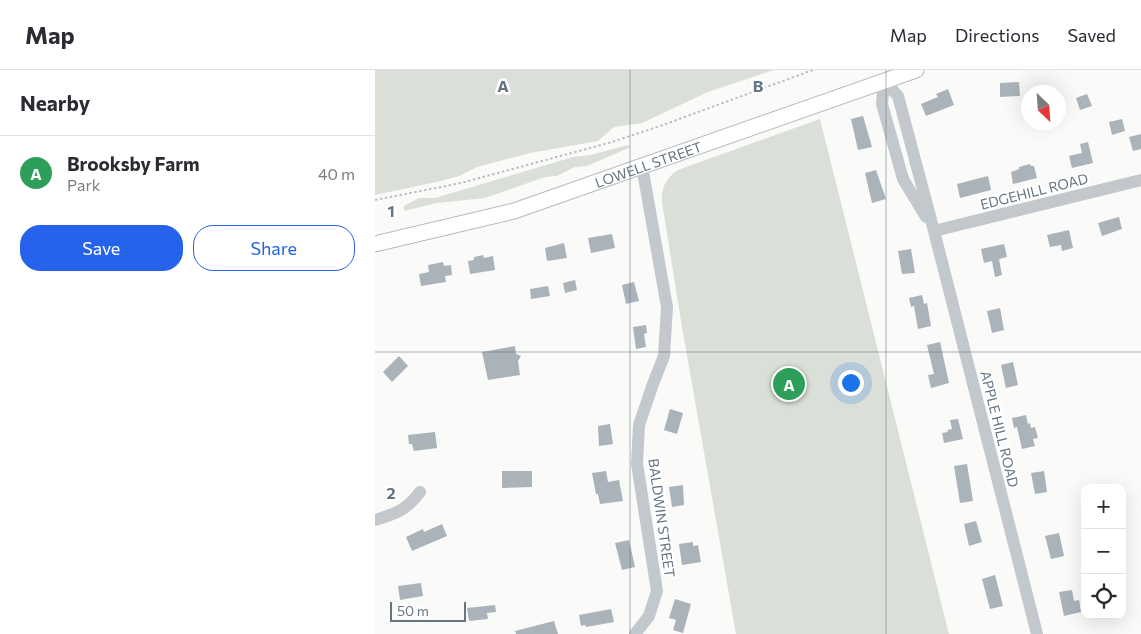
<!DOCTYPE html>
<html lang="en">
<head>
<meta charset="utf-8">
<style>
  body { margin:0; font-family:Commissioner,sans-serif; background:#f7f7f7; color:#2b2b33 }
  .controls { position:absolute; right:15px; bottom:15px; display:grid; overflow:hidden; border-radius:10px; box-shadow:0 5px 20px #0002 }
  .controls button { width:45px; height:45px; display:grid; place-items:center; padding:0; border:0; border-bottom:1px solid #e1e1e2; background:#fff; color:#2b2b33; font:25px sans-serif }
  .compass { position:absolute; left:646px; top:15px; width:45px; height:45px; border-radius:50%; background:#fff; box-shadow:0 5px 20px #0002; rotate:155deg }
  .scale { position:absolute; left:15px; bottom:12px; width:76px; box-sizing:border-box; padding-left:5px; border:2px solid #657683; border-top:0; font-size:14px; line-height:18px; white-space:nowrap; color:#657683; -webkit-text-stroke:4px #fff; paint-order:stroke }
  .you { position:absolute; left:475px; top:312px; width:18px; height:18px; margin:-12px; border:4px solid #fff; border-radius:50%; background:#1a73e8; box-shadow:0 0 0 8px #1a73e833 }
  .badge { display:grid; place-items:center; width:32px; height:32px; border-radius:50%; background:#2563eb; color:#fff; font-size:16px; font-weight:700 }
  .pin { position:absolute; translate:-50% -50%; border:2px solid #fff; box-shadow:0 1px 5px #0006 }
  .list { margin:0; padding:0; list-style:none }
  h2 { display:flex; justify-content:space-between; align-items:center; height:65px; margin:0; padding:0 20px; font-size:21px }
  h2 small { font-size:16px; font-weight:400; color:#7c7c81 }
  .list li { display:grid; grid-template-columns:32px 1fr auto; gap:15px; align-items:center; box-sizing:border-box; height:75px; padding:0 20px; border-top:1px solid #e1e1e2 }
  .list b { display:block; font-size:19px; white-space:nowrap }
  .list p { margin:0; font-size:16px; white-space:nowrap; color:#7c7c81 }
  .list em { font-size:16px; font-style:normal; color:#7c7c81 }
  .actions { display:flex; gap:10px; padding:15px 20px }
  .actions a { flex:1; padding:11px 0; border:1px solid #2563eb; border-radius:20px; text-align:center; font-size:18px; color:#2563eb }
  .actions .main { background:#2563eb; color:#fff }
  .icon { flex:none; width:28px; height:28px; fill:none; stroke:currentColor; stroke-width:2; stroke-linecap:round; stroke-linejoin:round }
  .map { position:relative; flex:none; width:766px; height:564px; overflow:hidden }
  header { display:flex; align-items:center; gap:30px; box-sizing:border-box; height:70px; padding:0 25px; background:#fff; border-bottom:1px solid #e1e1e2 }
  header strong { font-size:24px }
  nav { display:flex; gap:28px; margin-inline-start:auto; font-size:18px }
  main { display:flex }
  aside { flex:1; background:#fff }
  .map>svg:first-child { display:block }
  .green { fill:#dadfd7 }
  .building { fill:#aab3b9 }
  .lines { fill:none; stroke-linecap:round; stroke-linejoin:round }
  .major-casing { stroke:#b5babe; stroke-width:17 }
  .path { stroke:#bbbfc2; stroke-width:2; stroke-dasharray:2.5 2.5; stroke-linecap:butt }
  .minor { stroke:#c3c8cc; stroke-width:12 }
  .major { stroke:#fff; stroke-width:15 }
  .grid { fill:none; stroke:#657683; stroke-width:1; stroke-opacity:0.55 }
  .labels { text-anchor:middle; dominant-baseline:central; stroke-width:5; stroke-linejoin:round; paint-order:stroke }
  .street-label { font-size:14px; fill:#657683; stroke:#fff }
  .grid-label { font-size:16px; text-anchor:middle; font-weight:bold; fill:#657683; stroke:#fff; stroke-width:5; stroke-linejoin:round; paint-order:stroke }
</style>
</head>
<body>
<header>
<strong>Map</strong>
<nav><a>Map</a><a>Directions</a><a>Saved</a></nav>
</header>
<main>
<aside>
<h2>Nearby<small></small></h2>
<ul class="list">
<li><span class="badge" style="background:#2e9e5b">A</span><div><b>Brooksby Farm</b><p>Park</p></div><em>40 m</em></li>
</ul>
<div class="actions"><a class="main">Save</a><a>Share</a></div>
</aside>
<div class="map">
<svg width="766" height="564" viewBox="0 0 766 564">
  <rect width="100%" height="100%" fill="#fafaf8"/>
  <path class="green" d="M0 0H399L333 22 267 53 239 57 223 71 155 83 102 97 84 106 66 111 0 125Z
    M445 49 574 564H361L307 257 287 132C286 118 291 108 303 100Z
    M252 75 256 77 212 96 200 97 182 106 170 107 110 128 62 133 29 141V136L44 128H60L198 87 216 85Z"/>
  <path class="building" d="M644 12 645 26 625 27V13Z
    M573 19 579 35 551 46 546 34 563 27 561 24Z
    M712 24 717 36 705 40 701 28Z
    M488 46 497 77 483 80 476 49Z
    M747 49 750 61 737 65 734 52Z
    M766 64V79L758 81 754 67Z
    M713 72 718 93 697 98 694 86 707 83 705 74Z
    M655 94 656 96H659L662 108 638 114 636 102 644 99V97Z
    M501 100 511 129 497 133 490 103Z
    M613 106 616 120 585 128 582 114Z
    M744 147 747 159 727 166 723 153Z
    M694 160 698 178 687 181 686 175 675 177 672 165Z
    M237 164 240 178 216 183 213 168Z
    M189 173 192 188 172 191 170 178Z
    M629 174 632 187 624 189 627 205 620 207 617 191 609 193 606 179Z
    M536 179 540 203 527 204 523 181Z
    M108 185 109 188 118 186 120 200 95 204 93 191 99 190V187Z
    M68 192 69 196 76 195 77 205 70 206 71 212 46 216 44 204 54 202 53 195Z
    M200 210 202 220 190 223 188 213Z
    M259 212 264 231 251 234 247 215Z
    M173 216 175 226 156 229 155 219Z
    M547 225 549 234 552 233 556 256 543 259 539 236 536 237 534 228Z
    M625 238 629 260 617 263 612 241Z
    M271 255 272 263 269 264 271 277 261 279 258 257Z
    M565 272 574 313 556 318 553 305 559 304 552 275Z
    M140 276 141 284 146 286 143 291 145 305 113 310 107 282Z
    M24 286 33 296 17 312 8 302Z
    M638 292 643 315 631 318 626 295Z
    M295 339 308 343 302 364 289 360Z
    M651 345 653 354 655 353 656 358 660 357 663 368 658 369 660 376 647 379 642 357 639 358 637 348Z
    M583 349 588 369 569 373 567 363 573 362 572 360 577 359 575 350Z
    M235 354 238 374 224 376 223 356Z
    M60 362 62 378 39 381 37 374H34L33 365Z
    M592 394 598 431 585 433 579 396Z
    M127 401H157V417L127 418Z
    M231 401 233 412 244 410 248 431 225 434 223 424H221L217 403Z
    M669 401 672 422 660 424 656 403Z
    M308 415 309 435 297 437 294 417Z
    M601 451 607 472 594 476 589 454Z
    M67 454 72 466 37 481 31 467 48 459 49 462Z
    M684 463 689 486 676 489 670 466Z
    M254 470 260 497 247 500 240 473Z
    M318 472V476L323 475 326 492 307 495 304 474Z
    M620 505 628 536 615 539 607 509Z
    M46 513 48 526 25 530 23 516Z
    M697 520 699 531 704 530 706 542 689 546 684 522Z
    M300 529 316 534 308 563 298 560 301 550 294 548Z
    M120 535 121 542 112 543 113 549 94 551 92 538Z
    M236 539 239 552 211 557 210 555 206 556 204 545Z
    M179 551 183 564H141L140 561Z"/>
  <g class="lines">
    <defs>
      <g id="major">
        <path id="s1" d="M0 174 139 141 541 0"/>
      </g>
    </defs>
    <use href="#major" class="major-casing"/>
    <path class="path" d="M0 130 86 113 237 72 285 56 438 0"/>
    <path class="minor" d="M509 11 523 26 559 161 662 564
      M509 11 507 34 528 109 551 147
      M559 161 766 110
      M0 450C20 444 32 440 45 422
      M260 564 274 546 282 521 262 394 264 355 278 314 289 286 292 237 267 96"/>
    <use href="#major" class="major"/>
  </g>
  <path class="grid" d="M255 0V564M511 0V564M0 282H766"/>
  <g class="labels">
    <g class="street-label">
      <text stroke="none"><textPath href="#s1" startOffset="285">LOWELL STREET</textPath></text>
      <text transform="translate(659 121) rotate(-14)">EDGEHILL ROAD</text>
      <text transform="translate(625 359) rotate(76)">APPLE HILL ROAD</text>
      <text transform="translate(287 448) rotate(82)">BALDWIN STREET</text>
    </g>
  </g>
  <g class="grid-label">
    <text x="128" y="22">A</text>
    <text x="383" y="22">B</text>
    <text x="16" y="147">1</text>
    <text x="16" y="429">2</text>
  </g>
</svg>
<div class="controls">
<button>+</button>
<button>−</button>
<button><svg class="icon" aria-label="locate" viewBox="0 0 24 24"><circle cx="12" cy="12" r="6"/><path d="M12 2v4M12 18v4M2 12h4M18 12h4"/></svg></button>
</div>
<svg class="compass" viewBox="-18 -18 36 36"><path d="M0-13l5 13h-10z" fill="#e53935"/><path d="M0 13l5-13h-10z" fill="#7c7c81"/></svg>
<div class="scale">50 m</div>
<div class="you"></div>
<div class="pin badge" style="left:414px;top:314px;background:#2e9e5b">A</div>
</div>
</main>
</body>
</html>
